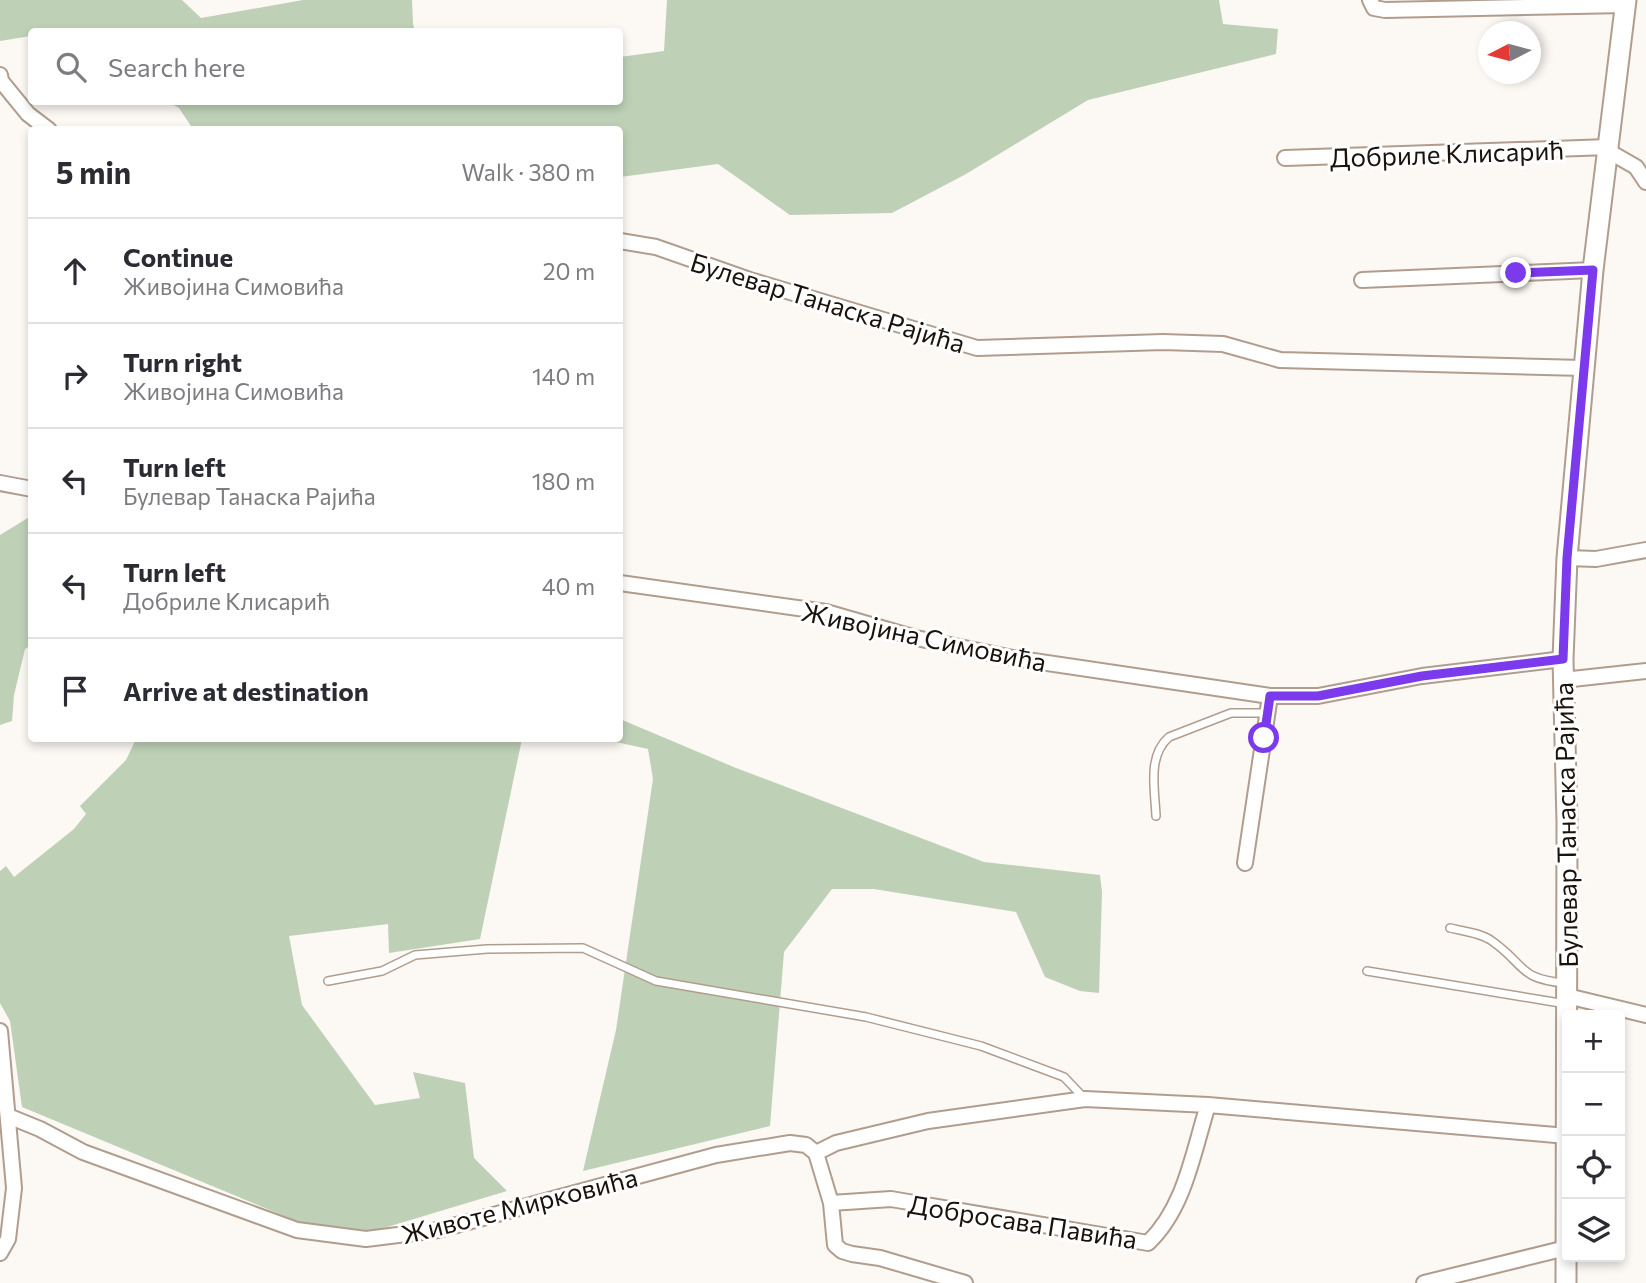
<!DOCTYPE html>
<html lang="en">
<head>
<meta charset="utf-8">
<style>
  body { margin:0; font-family:Commissioner,sans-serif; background:#f2f2f3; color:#2b2b33 }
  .controls { position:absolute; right:21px; bottom:21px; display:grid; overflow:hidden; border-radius:7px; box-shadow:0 4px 10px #0003 }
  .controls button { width:63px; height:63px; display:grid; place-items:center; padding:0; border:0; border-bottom:2px solid #e1e1e2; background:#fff; color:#2b2b33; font:35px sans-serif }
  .compass { position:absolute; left:1478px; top:21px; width:63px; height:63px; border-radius:50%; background:#fff; box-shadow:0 4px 10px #0003; rotate:264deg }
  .stop { position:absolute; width:21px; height:21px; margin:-16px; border:5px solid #7c3aed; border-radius:50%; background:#fff }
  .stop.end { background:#7c3aed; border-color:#fff; box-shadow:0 2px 7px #0008 }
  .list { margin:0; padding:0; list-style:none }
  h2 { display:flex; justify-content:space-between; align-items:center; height:91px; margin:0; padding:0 28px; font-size:30px }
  h2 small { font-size:23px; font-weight:400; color:#7c7c81 }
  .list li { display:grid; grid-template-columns:46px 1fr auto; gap:21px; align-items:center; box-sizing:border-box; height:105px; padding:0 28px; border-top:2px solid #e1e1e2 }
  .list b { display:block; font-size:26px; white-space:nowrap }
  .list p { margin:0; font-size:23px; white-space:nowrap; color:#7c7c81 }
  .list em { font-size:23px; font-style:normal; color:#7c7c81 }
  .icon { flex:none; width:38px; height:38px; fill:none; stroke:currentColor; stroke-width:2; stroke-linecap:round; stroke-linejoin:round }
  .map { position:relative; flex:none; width:1646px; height:1283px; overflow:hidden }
  .search { position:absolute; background:#fff; box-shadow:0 4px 10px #0003; left:28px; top:28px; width:595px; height:77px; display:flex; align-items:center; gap:18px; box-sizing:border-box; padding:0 24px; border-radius:7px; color:#7c7c81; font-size:26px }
  .panel { position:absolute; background:#fff; box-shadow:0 4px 10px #0003; left:28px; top:126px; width:595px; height:616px; border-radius:7px }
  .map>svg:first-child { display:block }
  .green { fill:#bed1b7 }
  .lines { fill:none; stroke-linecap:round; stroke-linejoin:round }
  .service-casing { stroke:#b19d8e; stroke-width:10 }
  .minor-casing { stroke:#b19d8e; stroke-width:18 }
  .secondary-casing { stroke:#b19d8e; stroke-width:23 }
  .service { stroke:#fff; stroke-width:7 }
  .minor { stroke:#fff; stroke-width:14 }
  .secondary { stroke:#fff; stroke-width:19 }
  .route { stroke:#7c3aed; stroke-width:9 }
  .labels { text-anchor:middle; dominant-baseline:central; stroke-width:6; stroke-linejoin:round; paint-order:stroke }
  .street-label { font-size:26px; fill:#1a130d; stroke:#fff }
</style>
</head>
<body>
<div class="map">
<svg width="1646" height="1283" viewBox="0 0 1646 1283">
  <rect width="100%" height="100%" fill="#fcf8f4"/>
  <path class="green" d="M0 0H182L201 18 303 0H412L413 24 415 31 32 32 31 36 0 41Z
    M667 0H1219L1223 24 1278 29 1276 54 1088 100 966 174 892 213 790 215 718 164 620 177V130L193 129 179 108 168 102H620V57L664 51Z
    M31 516V645L25 649 14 695 12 721 0 725V535Z
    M620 719 736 768 984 862 1100 875 1102 892 1099 993 1080 991 1045 977 1016 912 874 889H832L784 952 770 1126 583 1171 616 1030 653 779 648 749 602 739 620 738Z
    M136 739H522L480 939 389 953 388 924 289 936 302 1005 375 1105 420 1098 413 1072 465 1083 474 1158 507 1191 374 1231 301 1223 22 1107 10 1021 0 1003V871L6 866 14 877 74 829 86 814 80 806 126 760Z"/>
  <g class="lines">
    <defs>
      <path id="service" d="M1156 816C1155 790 1147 756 1169 737L1231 713H1267
        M1450 928C1463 931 1481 933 1492 941 1526 965 1518 979 1565 983
        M1367 971 1566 1004
        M328 981 382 971 415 955 487 949 583 948 656 981 866 1017 981 1046 1064 1077 1085 1099"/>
      <path id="minor" d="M1370 0 1374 8 1385 10 1626 5
        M0 75 1 81 28 114 49 130
        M1608 151 1636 167 1646 182
        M1285 158 1609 147
        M620 241 656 247 750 280 977 348 1163 342 1223 344 1280 360 1583 368
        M1362 280 1593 270
        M0 483 32 489
        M1567 558 1596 559 1646 550
        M620 583 826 612 916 638 1013 658 1270 696H1318L1422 676 1563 659
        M1563 680 1646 671
        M1245 863 1270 696
        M1567 996 1646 1015
        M0 1031 14 1188 8 1239 0 1253
        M8 1116 40 1129 83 1152 297 1230 366 1239 438 1230 716 1155 790 1143 806 1145 816 1153 831 1203 835 1245 842 1251 852 1254 880 1258 965 1283
        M816 1153 836 1143 928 1121 1085 1099 1208 1105 1567 1136
        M831 1203 891 1199 1148 1243C1185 1208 1193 1152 1208 1105
        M1424 1283 1566 1248"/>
      <path id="secondary" d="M1566 1283 1567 822 1563 659 1567 558 1593 270 1626 0"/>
    </defs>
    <use href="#service" class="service-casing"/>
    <use href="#minor" class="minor-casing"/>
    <use href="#secondary" class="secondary-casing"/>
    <use href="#service" class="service"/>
    <use href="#minor" class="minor"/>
    <use href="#secondary" class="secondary"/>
  </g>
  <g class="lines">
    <path class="route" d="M1264 738 1270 696H1318L1422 676 1563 659 1567 558 1593 270 1516 273"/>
  </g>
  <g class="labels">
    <g class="street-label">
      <text transform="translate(1447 153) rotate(-2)">Добриле Клисарић</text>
      <text transform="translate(828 302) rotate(17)">Булевар Танаска Рајића</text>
      <text transform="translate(924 636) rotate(12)">Живојина Симовића</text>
      <text transform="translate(1565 825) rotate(-91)">Булевар Танаска Рајића</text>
      <text transform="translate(519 1205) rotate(-14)">Животе Мирковића</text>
      <text transform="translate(1023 1221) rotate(9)">Добросава Павића</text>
    </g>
  </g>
</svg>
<div class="controls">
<button>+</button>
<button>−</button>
<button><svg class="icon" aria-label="locate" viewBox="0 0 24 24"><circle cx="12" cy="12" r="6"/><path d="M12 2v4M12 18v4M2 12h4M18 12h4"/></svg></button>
<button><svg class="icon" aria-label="layers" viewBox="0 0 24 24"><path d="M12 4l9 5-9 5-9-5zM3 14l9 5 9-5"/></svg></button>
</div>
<svg class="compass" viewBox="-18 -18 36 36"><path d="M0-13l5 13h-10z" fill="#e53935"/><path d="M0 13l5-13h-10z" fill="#7c7c81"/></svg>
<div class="stop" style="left:1264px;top:738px"></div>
<div class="stop end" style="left:1516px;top:273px"></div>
<div class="search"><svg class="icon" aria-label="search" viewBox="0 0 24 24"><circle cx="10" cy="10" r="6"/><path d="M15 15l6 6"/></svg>Search here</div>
<section class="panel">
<h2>5 min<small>Walk · 380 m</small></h2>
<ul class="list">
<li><svg class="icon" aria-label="ahead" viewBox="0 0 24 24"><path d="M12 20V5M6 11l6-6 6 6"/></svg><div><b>Continue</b><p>Живојина Симовића</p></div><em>20 m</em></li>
<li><svg class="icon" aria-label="right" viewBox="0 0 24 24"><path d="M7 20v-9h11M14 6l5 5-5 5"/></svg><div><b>Turn right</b><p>Живојина Симовића</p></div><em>140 m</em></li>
<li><svg class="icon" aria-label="left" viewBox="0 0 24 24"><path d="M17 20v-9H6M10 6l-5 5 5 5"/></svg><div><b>Turn left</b><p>Булевар Танаска Рајића</p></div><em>180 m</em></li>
<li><svg class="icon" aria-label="left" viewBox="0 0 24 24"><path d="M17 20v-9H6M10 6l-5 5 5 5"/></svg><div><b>Turn left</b><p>Добриле Клисарић</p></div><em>40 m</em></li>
<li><svg class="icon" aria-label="arrive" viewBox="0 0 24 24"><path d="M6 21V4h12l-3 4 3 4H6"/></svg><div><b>Arrive at destination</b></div></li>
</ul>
</section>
</div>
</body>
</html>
